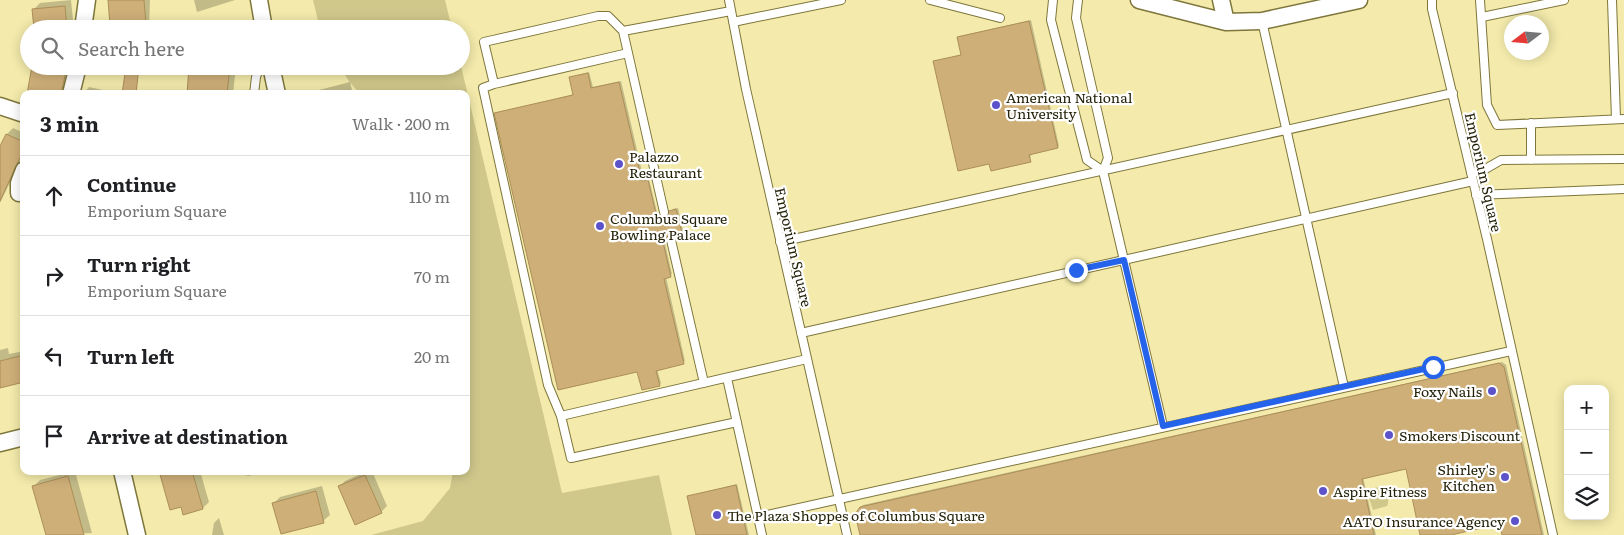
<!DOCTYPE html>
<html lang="en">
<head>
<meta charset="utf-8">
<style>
  body { margin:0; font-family:Literata,serif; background:#f6f6f6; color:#202124 }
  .controls { position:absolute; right:15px; bottom:15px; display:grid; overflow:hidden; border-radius:10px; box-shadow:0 2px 12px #0003 }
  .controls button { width:45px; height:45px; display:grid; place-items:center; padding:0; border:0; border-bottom:1px solid #e0e0e0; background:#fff; color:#202124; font:25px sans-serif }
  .compass { position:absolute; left:1504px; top:15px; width:45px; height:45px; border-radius:50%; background:#fff; box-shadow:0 2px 12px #0003; rotate:254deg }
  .stop { position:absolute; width:15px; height:15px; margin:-11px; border:4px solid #2563eb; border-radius:50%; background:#fff }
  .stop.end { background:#2563eb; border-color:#fff; box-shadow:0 1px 5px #0008 }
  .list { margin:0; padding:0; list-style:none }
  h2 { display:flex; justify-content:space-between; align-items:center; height:65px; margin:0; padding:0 20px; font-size:21px }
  h2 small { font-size:16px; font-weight:400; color:#757577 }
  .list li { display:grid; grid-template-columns:32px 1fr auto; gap:15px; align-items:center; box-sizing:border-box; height:80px; padding:0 20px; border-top:1px solid #e0e0e0 }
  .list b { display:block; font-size:19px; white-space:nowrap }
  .list p { margin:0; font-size:16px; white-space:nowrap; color:#757577 }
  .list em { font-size:16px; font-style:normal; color:#757577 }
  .icon { flex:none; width:28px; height:28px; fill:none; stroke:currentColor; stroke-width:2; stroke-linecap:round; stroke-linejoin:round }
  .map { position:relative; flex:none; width:1624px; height:535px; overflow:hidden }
  .search { position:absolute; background:#fff; box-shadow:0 2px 12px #0003; left:20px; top:20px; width:450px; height:55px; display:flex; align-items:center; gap:12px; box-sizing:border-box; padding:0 18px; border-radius:28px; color:#757577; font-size:19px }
  .panel { position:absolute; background:#fff; box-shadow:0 2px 12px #0003; left:20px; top:90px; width:450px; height:385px; border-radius:10px }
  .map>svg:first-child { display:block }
  .green { fill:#d0c88b }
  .shadow { fill:#0003 }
  .building { fill:#ceaf78; stroke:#ac8e57 }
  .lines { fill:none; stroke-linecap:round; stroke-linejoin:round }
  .lane-casing { stroke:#7e763b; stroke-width:10 }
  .street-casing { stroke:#7e763b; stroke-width:19 }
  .lane { stroke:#fff; stroke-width:8 }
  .street { stroke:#fff; stroke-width:16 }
  .route { stroke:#2563eb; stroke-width:6 }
  .poi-dot { fill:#5c53cb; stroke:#fff; stroke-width:2 }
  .labels { text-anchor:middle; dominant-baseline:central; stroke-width:4.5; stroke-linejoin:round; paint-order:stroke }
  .poi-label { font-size:14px; fill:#26230a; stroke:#fff; text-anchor:start }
  .street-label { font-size:14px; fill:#26230a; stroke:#fff }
</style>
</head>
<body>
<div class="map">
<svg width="1624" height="535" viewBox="0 0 1624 535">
  <rect width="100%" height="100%" fill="#f3eaab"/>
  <path class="green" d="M313 0H445L452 29H320Z
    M340 66H461L562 493 659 475 672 535H371L423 521 450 488 453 471H466V94H360L348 80Z
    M1383 486C1387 490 1390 501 1387 506L1373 510 1367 493 1370 489Z"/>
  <path class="shadow" d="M71 0 74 29H36L34 9 40 3Z
    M110 0H150L149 29H111Z
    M194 0H235L197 12Z
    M1031 20 1059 146 1031 153 1030 161 990 163 935 62 962 54 958 38 960 36Z
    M202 22 241 26 240 29H196Z
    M33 66H70V94H29Z
    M97 66H144L137 75 126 71Z
    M191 66H236L233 94H188Z
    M589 72 593 87 621 81 644 180 649 179 657 212 668 216 673 209 678 208 684 235 682 236 669 233 664 239 672 274 666 277 685 361 657 369 661 383 659 385 638 370 496 114 574 94 571 77Z
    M350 82 353 94H312L315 91Z
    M89 87 122 94H83Z
    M13 128 24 133V154L0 203V150L7 134Z
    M8 348 9 354 24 351V381L0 387V350Z
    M1502 362 1506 365 1544 535H1504L1501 523 1445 535H1421L1407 468 1363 477 1376 535H861V507L863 505Z
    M75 471 92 533 47 535 34 486 40 480Z
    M160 471H200L209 502 203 508 181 505Z
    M222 471H254L250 476Z
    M367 471H372L387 506 381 512 339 487 345 481Z
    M737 484 749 535H698L689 496Z
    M322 486 330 515 323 521 274 503 280 497Z
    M219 518 224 535H212L214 523Z"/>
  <path class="building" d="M108 0H144L146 23 110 25Z
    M65 6 67 29H34L32 9Z
    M1029 21 1058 148 1029 155 1031 162 991 171 989 164 958 171 933 61 961 55 957 37Z
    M32 66H67L61 94H27Z
    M126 66H139L136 94H122Z
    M189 66H230L227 94H187Z
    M588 73 591 88 619 82 642 181 648 180 656 214 666 217 669 211 676 209 683 237 677 239 673 235H669L663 242 671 277 664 279 684 364 656 371 660 386 642 390 637 372 558 390 494 113 573 95 569 77Z
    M6 134 24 142V149L0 201V146Z
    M24 355V382L0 388V361Z
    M1499 363 1504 367 1542 535H1502L1500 524 1451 535H1420L1406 469 1362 479 1374 535H860L855 514 860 507Z
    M159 471H192L203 509 183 515 181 507 170 510Z
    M365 475 382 513 355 525 338 486Z
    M68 476 84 535H46L32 486Z
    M736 485 747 535H696L687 496Z
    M316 491 324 523 281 534 272 503Z"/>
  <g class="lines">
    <defs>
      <path id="lane" d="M729 0 746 89 847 535
        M930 0 1000 18
        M1053 0 1051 20 1087 160 1103 171
        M1078 0 1076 18 1108 158 1103 171 1163 426
        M1432 0V9L1487 239 1553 535
        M1480 0 1487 105 1497 125 1624 119
        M1612 0 1616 119
        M1482 17 1564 0
        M1262 21 1344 387
        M733 22 841 0
        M623 31 664 212
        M628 53 494 84 484 42 598 16H608L623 31 731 11
        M494 84 483 88 548 385 561 416
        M254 94 256 77 260 66
        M1531 123V160
        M1471 173 1482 171 1501 160 1624 159
        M1476 195 1624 189
        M671 240 704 383
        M780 242 1453 93
        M801 333 1473 181
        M727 378 762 535
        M737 422 571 458 561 416 807 359
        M758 517 1511 351"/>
      <path id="street" d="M259 0 264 29
        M1139 0 1226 22 1262 21 1359 0
        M1221 0 1226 22
        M83 29 87 0
        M271 66 277 94
        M71 94 78 66
        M0 106 24 114
        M24 170 19 183V193H24
        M0 443 24 437
        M122 471 137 535"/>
    </defs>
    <use href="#lane" class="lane-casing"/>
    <use href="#street" class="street-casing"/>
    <use href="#lane" class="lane"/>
    <use href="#street" class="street"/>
  </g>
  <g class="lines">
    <path class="route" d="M1076 270 1124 260 1163 426 1433 367"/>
  </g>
  <g class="poi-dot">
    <circle cx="996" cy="105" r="5"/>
    <circle cx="619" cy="164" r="5"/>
    <circle cx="600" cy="226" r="5"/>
    <circle cx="1492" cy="391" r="5"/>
    <circle cx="1389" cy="435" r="5"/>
    <circle cx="1505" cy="477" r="5"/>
    <circle cx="1323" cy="491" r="5"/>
    <circle cx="717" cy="515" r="5"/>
    <circle cx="1515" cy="521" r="5"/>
  </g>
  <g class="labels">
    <g class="poi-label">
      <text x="1006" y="97">American National<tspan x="1006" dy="16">University</tspan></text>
      <text x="629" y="156">Palazzo<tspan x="629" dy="16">Restaurant</tspan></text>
      <text x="610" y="218">Columbus Square<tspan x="610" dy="16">Bowling Palace</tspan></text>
      <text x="1482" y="391" text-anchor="end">Foxy Nails</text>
      <text x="1399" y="435">Smokers Discount</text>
      <text x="1495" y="469" text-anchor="end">Shirley's<tspan x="1495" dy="16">Kitchen</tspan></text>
      <text x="1333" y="491">Aspire Fitness</text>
      <text x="727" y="515">The Plaza Shoppes of Columbus Square</text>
      <text x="1505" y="521" text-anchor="end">AATO Insurance Agency</text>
    </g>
    <g class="street-label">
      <text transform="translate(1484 172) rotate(77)">Emporium Square</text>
      <text transform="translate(794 247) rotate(77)">Emporium Square</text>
    </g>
  </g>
</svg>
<div class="controls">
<button>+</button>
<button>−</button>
<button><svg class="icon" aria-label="layers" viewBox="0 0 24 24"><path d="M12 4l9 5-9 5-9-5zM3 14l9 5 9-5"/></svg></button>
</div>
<svg class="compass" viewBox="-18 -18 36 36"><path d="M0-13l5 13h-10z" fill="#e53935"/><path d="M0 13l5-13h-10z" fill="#757577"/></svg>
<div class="stop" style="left:1433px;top:367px"></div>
<div class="stop end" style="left:1076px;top:270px"></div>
<div class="search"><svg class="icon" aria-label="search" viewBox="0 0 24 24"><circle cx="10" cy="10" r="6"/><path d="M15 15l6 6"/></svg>Search here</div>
<section class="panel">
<h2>3 min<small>Walk · 200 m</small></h2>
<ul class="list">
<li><svg class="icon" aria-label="ahead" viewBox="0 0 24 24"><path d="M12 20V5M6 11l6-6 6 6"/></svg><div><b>Continue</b><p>Emporium Square</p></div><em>110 m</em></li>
<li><svg class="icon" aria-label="right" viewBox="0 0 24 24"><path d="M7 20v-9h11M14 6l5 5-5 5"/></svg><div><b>Turn right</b><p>Emporium Square</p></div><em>70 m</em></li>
<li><svg class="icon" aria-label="left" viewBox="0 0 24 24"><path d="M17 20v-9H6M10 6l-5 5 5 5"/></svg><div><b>Turn left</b></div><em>20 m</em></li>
<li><svg class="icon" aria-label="arrive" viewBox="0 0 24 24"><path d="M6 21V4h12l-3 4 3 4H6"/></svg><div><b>Arrive at destination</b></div></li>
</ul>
</section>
</div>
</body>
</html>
